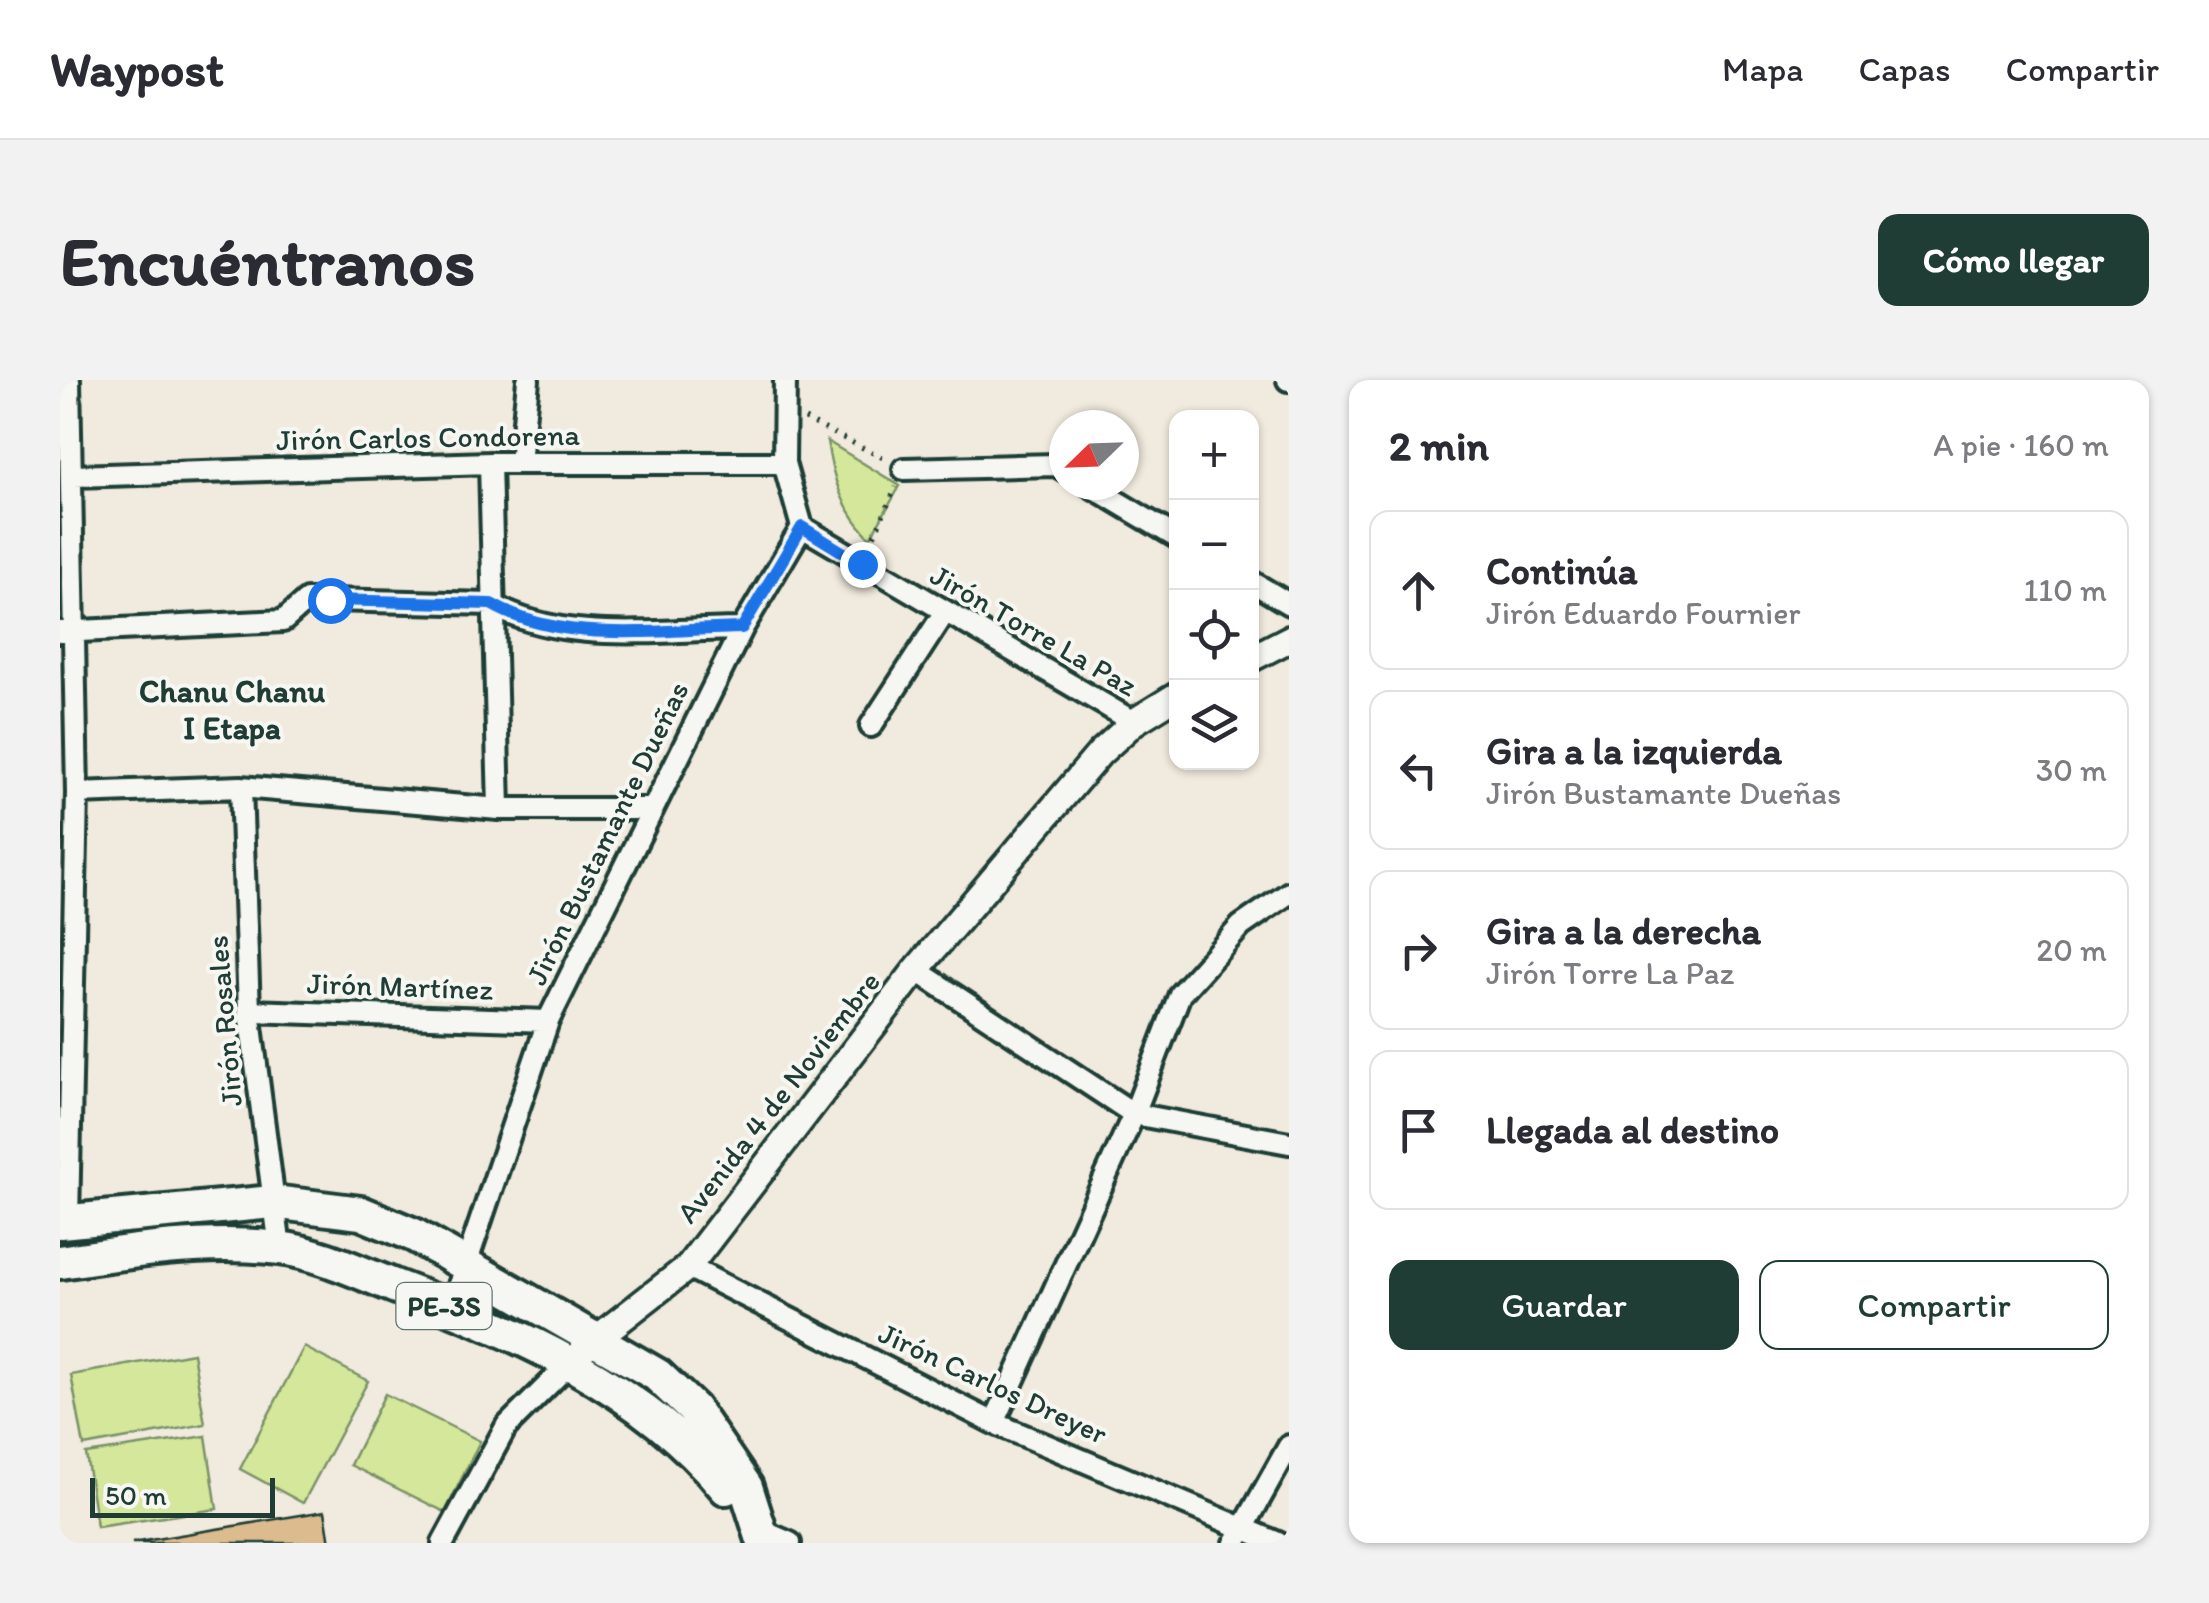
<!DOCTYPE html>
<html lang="es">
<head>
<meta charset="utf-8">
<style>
  body { margin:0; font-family:Itim,sans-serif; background:#f2f2f3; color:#2b2b33 }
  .controls { position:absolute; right:30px; top:30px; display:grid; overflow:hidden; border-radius:20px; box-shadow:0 2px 8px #0004 }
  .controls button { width:90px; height:90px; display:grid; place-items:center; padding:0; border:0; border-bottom:2px solid #e1e1e2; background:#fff; color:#2b2b33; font:50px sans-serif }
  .compass { position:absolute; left:989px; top:30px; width:90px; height:90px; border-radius:50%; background:#fff; box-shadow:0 2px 8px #0004; rotate:247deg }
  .scale { position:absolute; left:30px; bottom:25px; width:185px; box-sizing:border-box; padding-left:10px; border:5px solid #1f3d34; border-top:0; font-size:28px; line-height:35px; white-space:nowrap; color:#1f3d34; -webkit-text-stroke:8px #f6f6f2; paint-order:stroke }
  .stop { position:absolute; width:30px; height:30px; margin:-22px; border:8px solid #1a73e8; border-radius:50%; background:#fff }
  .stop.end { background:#1a73e8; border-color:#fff; box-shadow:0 2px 10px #0008 }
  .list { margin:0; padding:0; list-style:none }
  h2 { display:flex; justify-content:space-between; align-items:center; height:130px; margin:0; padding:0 40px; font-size:42px }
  h2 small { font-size:32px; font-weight:400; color:#7c7c81 }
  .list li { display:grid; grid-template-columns:65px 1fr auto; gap:30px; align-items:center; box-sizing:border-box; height:160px; margin:0 20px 20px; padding:0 20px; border:2px solid #e1e1e2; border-radius:20px }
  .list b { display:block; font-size:38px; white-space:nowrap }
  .list p { margin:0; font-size:32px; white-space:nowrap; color:#7c7c81 }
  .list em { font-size:32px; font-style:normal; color:#7c7c81 }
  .actions { display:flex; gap:20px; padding:30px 40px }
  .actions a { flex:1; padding:22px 0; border:2px solid #1f3d34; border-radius:20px; text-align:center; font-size:35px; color:#1f3d34 }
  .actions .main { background:#1f3d34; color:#fff }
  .icon { flex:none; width:55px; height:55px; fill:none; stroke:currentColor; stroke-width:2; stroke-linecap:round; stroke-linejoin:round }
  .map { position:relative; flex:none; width:1229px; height:1163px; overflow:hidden; border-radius:20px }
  header { display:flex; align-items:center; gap:60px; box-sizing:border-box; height:140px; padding:0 50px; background:#fff; border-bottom:2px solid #e1e1e2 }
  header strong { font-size:48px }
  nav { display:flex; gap:55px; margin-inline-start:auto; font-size:35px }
  .intro { display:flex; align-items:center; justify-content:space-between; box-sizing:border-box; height:240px; padding:0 60px }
  h1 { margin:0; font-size:70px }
  .button { padding:25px 45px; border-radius:20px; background:#1f3d34; color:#fff; font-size:35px; font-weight:700 }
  main { display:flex; gap:60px; padding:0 60px }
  aside { flex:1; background:#fff; border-radius:20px; box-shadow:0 2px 8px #0004 }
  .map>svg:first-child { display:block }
  .green { fill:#d4e79b; stroke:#7a9268; stroke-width:2.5 }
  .building { fill:#dcbb8e; stroke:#1f3d34; stroke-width:2.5 }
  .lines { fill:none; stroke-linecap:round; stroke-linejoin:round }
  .minor-casing { stroke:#1f3d34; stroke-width:28 }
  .tertiary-casing { stroke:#1f3d34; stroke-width:32 }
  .trunk-casing { stroke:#1f3d34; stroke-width:40 }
  .path { stroke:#1f3d34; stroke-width:5; stroke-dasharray:2.5 8; stroke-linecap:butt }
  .minor { stroke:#f6f6f2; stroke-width:20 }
  .tertiary { stroke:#f6f6f2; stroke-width:25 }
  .trunk { stroke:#f6f6f2; stroke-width:32 }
  .route { stroke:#1a73e8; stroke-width:12 }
  .labels { text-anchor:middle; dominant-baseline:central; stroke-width:8; stroke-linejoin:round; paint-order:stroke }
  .shield { fill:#f6f6f2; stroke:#60746d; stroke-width:2.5 }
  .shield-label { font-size:28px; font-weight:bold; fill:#1f3d34 }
  .street-label { font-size:30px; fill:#1f3d34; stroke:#f6f6f2 }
  .neighbourhood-label { font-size:32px; font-weight:bold; fill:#1f3d34; stroke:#f6f6f2 }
</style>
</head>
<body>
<header>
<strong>Waypost</strong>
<nav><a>Mapa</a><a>Capas</a><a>Compartir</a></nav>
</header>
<div class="intro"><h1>Encuéntranos</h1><a class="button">Cómo llegar</a></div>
<main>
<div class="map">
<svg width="1229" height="1163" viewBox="0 0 1229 1163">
  <rect width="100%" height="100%" fill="#f1eade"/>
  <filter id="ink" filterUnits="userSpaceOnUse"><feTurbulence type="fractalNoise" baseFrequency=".01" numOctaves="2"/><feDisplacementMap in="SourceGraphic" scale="20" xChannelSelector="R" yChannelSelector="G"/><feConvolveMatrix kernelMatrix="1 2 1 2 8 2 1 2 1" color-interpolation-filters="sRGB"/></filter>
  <g filter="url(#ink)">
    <path class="green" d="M767 61 840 106 810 158C782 128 773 100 767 61Z
      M244 967 308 1001 243 1123 180 1089Z
      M133 973 145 1044 24 1066 11 995Z
      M325 1014 420 1061 385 1132 290 1085Z
      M146 1056 157 1129 37 1147 26 1074Z"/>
    <path class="building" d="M265 1131 270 1163H72Z"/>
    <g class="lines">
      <defs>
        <path id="minor" d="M1228 0H1229
          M430 83 439 429
          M460 83 468 0
          M844 89 996 85 1004 90
          M14 96 430 83H724
          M1029 105 1116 157
          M742 147 1074 342
          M1192 202 1229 224
          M0 252 223 241 247 220H269L431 224C503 266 602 249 682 249
          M811 346 885 232
          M181 407 189 631 220 868
          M17 413 181 407 439 429H590
          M856 590 1074 734 1229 763
          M189 631 488 641
          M8 840 17 413 9 0
          M628 887 934 1043 1218 1163
          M391 929 488 641 682 249 742 147 724 83 725 0
          M934 1043 1074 734 1120 614 1181 546 1229 513
          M702 1151 730 1163
          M383 1163 446 1047 511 982
          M1175 1163 1229 1066"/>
        <path id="tertiary" d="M1192 278 1229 259
          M522 970 628 887 856 590 1040 373 1074 342 1116 316"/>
        <path id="trunk" d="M0 842 213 822 301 833 354 855 597 995 633 1029 686 1107 704 1163
          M0 882C71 871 148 859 219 868 259 873 296 891 334 906 456 952 581 1005 666 1108"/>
      </defs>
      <use href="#minor" class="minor-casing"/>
      <use href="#tertiary" class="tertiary-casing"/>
      <use href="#trunk" class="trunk-casing"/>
      <path class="path" d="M745 39 825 79
        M810 165 836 107"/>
      <use href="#minor" class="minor"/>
      <use href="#tertiary" class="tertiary"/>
      <use href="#trunk" class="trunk"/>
    </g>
  </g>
  <g class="lines" filter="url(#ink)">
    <path class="route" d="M270 220 431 224C503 266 602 249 682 248L742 147 802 184"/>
  </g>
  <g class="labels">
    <rect class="shield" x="336.5" y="903" width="95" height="46" rx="8"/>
    <g class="shield-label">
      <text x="384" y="926">PE-3S</text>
    </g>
    <g class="street-label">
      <text transform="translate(368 57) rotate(-1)">Jirón Carlos Condorena</text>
      <text transform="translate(974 250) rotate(30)">Jirón Torre La Paz</text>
      <text transform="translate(547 453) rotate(-64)">Jirón Bustamante Dueñas</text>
      <text transform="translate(340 606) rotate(2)">Jirón Martínez</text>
      <text transform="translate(164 641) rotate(-95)">Jirón Rosales</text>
      <text transform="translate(718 717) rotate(-52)">Avenida 4 de Noviembre</text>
      <text transform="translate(933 1003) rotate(25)">Jirón Carlos Dreyer</text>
    </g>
    <g class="neighbourhood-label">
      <text x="172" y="311">Chanu Chanu<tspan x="172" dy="37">I Etapa</tspan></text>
    </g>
  </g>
</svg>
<div class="controls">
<button>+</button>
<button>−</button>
<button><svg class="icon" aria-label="locate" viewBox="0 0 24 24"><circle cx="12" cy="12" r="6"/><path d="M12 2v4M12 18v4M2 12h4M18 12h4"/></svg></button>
<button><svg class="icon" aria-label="layers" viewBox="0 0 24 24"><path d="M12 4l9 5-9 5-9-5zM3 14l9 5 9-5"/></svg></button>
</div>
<svg class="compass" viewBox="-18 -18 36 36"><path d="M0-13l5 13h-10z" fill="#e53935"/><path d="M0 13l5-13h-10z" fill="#7c7c81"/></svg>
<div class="scale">50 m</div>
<div class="stop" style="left:270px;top:220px"></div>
<div class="stop end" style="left:802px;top:184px"></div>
</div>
<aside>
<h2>2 min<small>A pie · 160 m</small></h2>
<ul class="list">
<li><svg class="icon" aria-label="ahead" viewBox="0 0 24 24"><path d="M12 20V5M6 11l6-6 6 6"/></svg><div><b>Continúa</b><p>Jirón Eduardo Fournier</p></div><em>110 m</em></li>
<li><svg class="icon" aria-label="left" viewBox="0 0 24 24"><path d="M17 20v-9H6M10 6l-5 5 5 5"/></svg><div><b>Gira a la izquierda</b><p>Jirón Bustamante Dueñas</p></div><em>30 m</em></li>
<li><svg class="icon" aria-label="right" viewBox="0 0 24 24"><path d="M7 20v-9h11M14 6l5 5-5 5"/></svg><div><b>Gira a la derecha</b><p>Jirón Torre La Paz</p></div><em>20 m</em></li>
<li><svg class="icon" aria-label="arrive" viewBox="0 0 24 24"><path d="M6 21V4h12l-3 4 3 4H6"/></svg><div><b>Llegada al destino</b></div></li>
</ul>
<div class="actions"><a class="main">Guardar</a><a>Compartir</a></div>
</aside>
</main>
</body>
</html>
